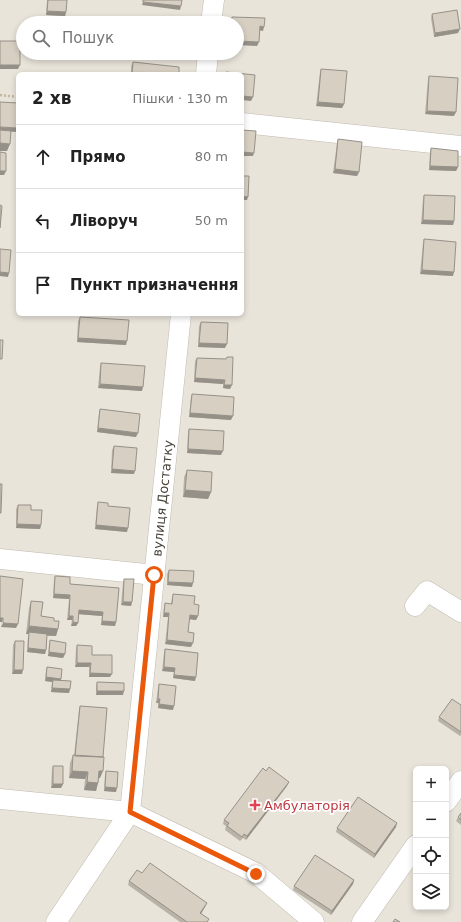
<!DOCTYPE html>
<html lang="uk">
<head>
<meta charset="utf-8">
<style>
  body { margin:0; font-family:"DejaVu Sans",sans-serif; background:#f2f2f2; color:#222 }
  .controls { position:absolute; right:12px; bottom:12px; display:grid; overflow:hidden; border-radius:6px; box-shadow:0 2px 6px #0003 }
  .controls button { width:36px; height:36px; display:grid; place-items:center; padding:0; border:0; border-bottom:1px solid #e0e0e0; background:#fff; color:#222; font:20px sans-serif }
  .stop { position:absolute; width:12px; height:12px; margin:-9px; border:3px solid #ea580c; border-radius:50%; background:#fff }
  .stop.end { background:#ea580c; border-color:#fff; box-shadow:0 1px 4px #0008 }
  .list { margin:0; padding:0; list-style:none }
  h2 { display:flex; justify-content:space-between; align-items:center; height:52px; margin:0; padding:0 16px; font-size:17px }
  h2 small { font-size:13px; font-weight:400; color:#767676 }
  .list li { display:grid; grid-template-columns:26px 1fr auto; gap:12px; align-items:center; box-sizing:border-box; height:64px; padding:0 16px; border-top:1px solid #e0e0e0 }
  .list b { display:block; font-size:15px; white-space:nowrap }
  .list em { font-size:13px; font-style:normal; color:#767676 }
  .icon { flex:none; width:22px; height:22px; fill:none; stroke:currentColor; stroke-width:2; stroke-linecap:round; stroke-linejoin:round }
  .map { position:relative; flex:none; width:461px; height:922px; overflow:hidden }
  .search { position:absolute; background:#fff; box-shadow:0 2px 6px #0003; left:16px; top:16px; width:228px; height:44px; display:flex; align-items:center; gap:10px; box-sizing:border-box; padding:0 14px; border-radius:22px; color:#767676; font-size:15px }
  .panel { position:absolute; background:#fff; box-shadow:0 2px 6px #0003; left:16px; top:72px; width:228px; height:244px; border-radius:6px }
  .map>svg:first-child { display:block }
  .residential { fill:#e9e4da; fill-rule:evenodd }
  .lines { fill:none; stroke-linecap:round; stroke-linejoin:round }
  .street-casing { stroke:#c0baae; stroke-width:21 }
  .path { stroke:#c1b6a0; stroke-width:2.5; stroke-dasharray:2 2; stroke-linecap:butt }
  .street { stroke:#fff; stroke-width:20 }
  .wall { fill:#b8b2a7 }
  .shaded-wall { fill:#969188 }
  .building { fill:#d6cfc2; stroke:#969188 }
  .route { stroke:#ea580c; stroke-width:5 }
  .health-dot { fill:#e0444e; stroke:#fff; stroke-width:1.5 }
  .labels { text-anchor:middle; dominant-baseline:central; stroke-width:3.5; stroke-linejoin:round; paint-order:stroke }
  .street-label { font-size:13px; fill:#49433a; stroke:#fff }
  .health-label { font-size:13px; fill:#be3a42; stroke:#fff; text-anchor:start }
</style>
</head>
<body>
<div class="map">
<svg width="461" height="922" viewBox="0 0 461 922">
  <rect width="100%" height="100%" fill="#f5f2ec"/>
  <path class="residential" d="M0 0H461V922H0ZM23 23H237V53H23ZM18 74H242V314H18ZM416 769H446V907H416Z"/>
  <g class="lines">
    <defs>
      <g id="street">
        <path d="M211 23 214 0"/>
        <path d="M206 74 208 53"/>
        <path d="M242 123 461 146"/>
        <path d="M0 559 155 575"/>
        <path d="M415 606 427 591 461 612"/>
        <path d="M0 799 130 812 256 873 314 922"/>
        <path d="M446 802 461 781"/>
        <path id="s1" d="M56 922 130 812 181 314"/>
        <path d="M362 922 416 845"/>
      </g>
    </defs>
    <use href="#street" class="street-casing"/>
    <path class="path" d="M0 95 18 97"/>
    <use href="#street" class="street"/>
  </g>
  <path class="wall" d="M47 0H67L66 12 65 16 46 15Z
    M432 14 458 33 434 37 431 18Z
    M133 62 179 74H131V66Z
    M321 69 344 104 342 108 316 106 320 72Z
    M429 76 454 116 425 114 428 79Z
    M338 139 359 172 357 176 333 173 337 143Z
    M431 148 458 167 456 171 429 170 430 152Z
    M424 195 454 221 453 225 421 224 423 199Z
    M424 239 453 276 420 274 423 243Z
    M80 317 126 345 77 342 78 321Z
    M201 322 225 348 198 347 199 326Z
    M227 357 230 389 223 388V384L194 382 195 361 197 358 226 359Z
    M101 363 142 391 98 388 100 367Z
    M192 394 231 420 189 417 191 397Z
    M100 409 136 437 97 432 99 413Z
    M189 429 221 455 187 453 188 432Z
    M114 446 134 474 111 473 112 450Z
    M187 470 211 492 208 499 183 497 184 477Z
    M98 502 127 532 95 529 97 506Z
    M18 505 31 510 41 525 40 529 16 528V509Z
    M169 570 192 587 167 585V574Z
    M55 576 70 584 119 588 115 626 101 625 102 616 78 614V623L76 626H71L72 620H67L69 599 53 598 54 580Z
    M124 579 132 602 131 606 121 605 123 583Z
    M173 594 194 604 198 616 196 620 189 619 188 632 191 647 165 644 168 617H163L164 607 165 603 171 604 172 598Z
    M31 601 41 616 54 621 58 629 56 636H47L46 650 45 654 27 652 28 636 29 634H26L29 608Z
    M50 640 65 654 63 658 48 656 49 644Z
    M15 641 22 674H12L13 645Z
    M77 645 92 655 110 677H89V667H75L76 649Z
    M165 649 195 681 173 678 174 672 162 671 164 653Z
    M47 667 61 679V680L70 689 69 693 51 692 52 682 45 681 46 671Z
    M97 682 123 695H96V686Z
    M159 684 173 710 158 708V703H156L158 688Z
    M461 705V735L460 736 438 721 439 717Z
    M80 706 100 778H99L96 791 84 790 85 779 69 778 70 763 73 755 74 756 79 710Z
    M53 766 63 784 61 788H51L52 770Z
    M106 771 116 792 104 791 105 775Z
    M287 786 246 840 243 838 240 841 225 830 226 826 223 824 224 820Z
    M461 813V825L456 821 458 817Z
    M396 827 374 858 336 832 337 828Z
    M142 873 205 907 201 914 208 922H180L128 885 129 881Z
    M354 880 353 884 331 915 293 890 294 886Z"/>
  <path class="shaded-wall" d="M143 2 181 6 180 10 142 5Z
    M47 11 66 12 65 16 46 15Z
    M260 26 264 27 263 31 258 30Z
    M460 29 458 33 434 37 435 33Z
    M237 41 259 42 257 46 237 45Z
    M0 65H20L18 69H0Z
    M242 96 253 97 251 101 242 100Z
    M318 102 344 104 342 108 316 106Z
    M427 111 456 112 454 116 425 114Z
    M0 127 18 128V129L17 132 0 131Z
    M0 143 10 144 7 151H0Z
    M242 152 254 153 253 156H242Z
    M430 166 458 167 456 171 429 170Z
    M335 169 359 172 357 176 333 173Z
    M0 171H6L4 175H0Z
    M242 196 248 197 247 200H242Z
    M423 220 454 221 453 225 421 224Z
    M422 270 454 272 453 276 420 274Z
    M0 272 9 273 8 277 0 276Z
    M78 338 127 341 126 345 77 342Z
    M199 343 227 344 225 348 198 347Z
    M195 378 225 380 223 384 194 382Z
    M100 384 143 387 142 391 98 388Z
    M224 385H232L230 389 223 388Z
    M190 413 233 416 231 420 189 417Z
    M98 428 138 433 136 437 97 432Z
    M188 449 223 451 221 455 187 453Z
    M112 469 135 471 134 474 111 473Z
    M185 490 211 492 208 499 183 497Z
    M17 524 41 525 40 529 16 528Z
    M96 525 128 528 127 532 95 529Z
    M168 582 193 583 192 587 167 585Z
    M54 594 70 595 69 599 53 598Z
    M123 602H132L131 606 121 605Z
    M79 610 103 612 102 616 77 614Z
    M164 613H169L168 617H163Z
    M190 615 198 616 196 620 188 619Z
    M69 616H73L72 620H67Z
    M0 618H3L2 622H0Z
    M102 621 116 622 115 626 101 625Z
    M73 622 78 623 76 626H71Z
    M3 623 18 624 16 628 1 627Z
    M29 626 58 629 56 636 29 634V632V634H26Z
    M167 640 193 643 191 647 165 644Z
    M28 648 46 650 45 654 27 652Z
    M49 652 65 654 63 658 48 656Z
    M77 663H91L89 667H75Z
    M164 667 175 668 174 672 162 671Z
    M14 670H23L22 674H12Z
    M90 673 112 674 110 677H89Z
    M174 675 196 677 195 681 173 678Z
    M46 677 61 679 60 683 53 680 52 682 45 681Z
    M52 688 70 689 69 693 51 692Z
    M97 691H124L123 695H96Z
    M158 699H160L158 703H156Z
    M159 704 174 706 173 710 158 708Z
    M72 771 88 772 85 779 69 778Z
    M99 771H103L100 778H97Z
    M87 782 98 783 96 791 84 790Z
    M289 782 287 786 246 840 247 836Z
    M53 784H63L61 788H51Z
    M105 787 117 788 116 792 104 791Z
    M397 823 396 827 374 858 375 854Z
    M354 880 353 884 331 915 332 911Z
    M207 903 205 907 199 917 200 913Z"/>
  <path class="building" d="M48 0H67L66 12 47 11Z
    M143 0H182L181 6 143 2Z
    M457 10 460 29 435 33 432 14Z
    M232 17 265 18 264 27 260 26 259 42 237 41V23H231Z
    M157 19 180 21 179 23H156Z
    M0 41H20V65H0Z
    M133 62 179 67V74H132Z
    M321 69 347 71 344 104 318 102Z
    M226 72 255 75 253 97 242 96V74H226Z
    M429 76 458 78 456 112 427 111Z
    M0 102 18 103V128L0 127Z
    M0 130 11 131 10 144 0 143Z
    M242 130 256 131 254 153 242 152Z
    M338 139 362 142 359 172 335 169Z
    M431 148 458 151V167L430 166Z
    M0 152 6 153V171H0Z
    M242 176H249L248 197 242 196Z
    M424 195 455 196 454 221 423 220Z
    M0 205 2 206 0 228Z
    M424 239 456 242 454 272 422 270Z
    M0 249 11 250 9 273 0 272Z
    M80 317 129 320 127 341 78 338Z
    M201 322 228 323 227 344 199 343Z
    M0 340H3L2 359H0Z
    M227 357H233L232 385H224L225 380 195 378 197 358 226 359Z
    M101 363 145 366 143 387 100 384Z
    M192 394 234 397 233 416 190 413Z
    M100 409 140 414 138 433 98 428Z
    M189 429 224 431 223 451 188 449Z
    M114 446 137 448 135 471 112 469Z
    M187 470 212 472 211 492 185 490Z
    M0 484H2L1 513H0Z
    M98 502 108 503V506L130 508 128 528 96 525Z
    M18 505H31V510H42L41 525 17 524Z
    M169 570 194 571 193 583 168 582Z
    M0 576 23 579 18 624 3 623V618H0Z
    M55 576 70 577V584L119 588 116 622 102 621 103 612 79 610 78 623 73 622V616H69L70 595 54 594Z
    M124 579H134L132 602H123Z
    M173 594 195 596 194 604 199 605 198 616 190 615 188 632 194 633 193 643 167 640 169 613H164L165 603 172 604Z
    M31 601 43 602 41 616 54 618V621H59L58 629 29 626Z
    M29 632 47 634 46 650 28 648Z
    M50 640 66 643 65 654 49 652Z
    M15 641H24L23 670H14Z
    M77 645 92 646V655H112V674L90 673 91 663H77Z
    M165 649 198 653 196 677 174 675 175 668 164 667Z
    M47 667 62 669 61 679 46 677Z
    M53 680 71 681 70 689 52 688Z
    M97 682 124 683V691H97Z
    M159 684 176 686 174 706 159 704 160 699H158Z
    M452 699 461 705V732L439 717Z
    M80 706 107 708 103 757 75 756Z
    M73 755 104 757 103 771H99L98 783 87 782 88 772 72 771Z
    M53 766H63V784H53Z
    M269 767 289 782 247 836 244 834 242 837 227 826 229 823 224 820 263 768 266 771Z
    M106 771 118 772 117 788 105 787Z
    M358 797 397 823 375 854 337 828Z
    M461 813V820L458 817Z
    M315 855 354 880 332 911 294 886Z
    M150 863 207 903 200 913 209 919 207 922H187L129 881 137 870 142 873Z
    M395 919 400 922H393Z"/>
  <g class="lines">
    <path class="route" d="M154 575 130 812 256 874"/>
  </g>
  <path class="health-dot" d="M253 799h4v4h4v4h-4v4h-4v-4h-4v-4h4z"/>
  <g class="labels">
    <g class="street-label">
      <text stroke="none"><textPath href="#s1" startOffset="448">вулиця Достатку</textPath></text>
    </g>
    <g class="health-label">
      <text x="264" y="805">Амбулаторія</text>
    </g>
  </g>
</svg>
<div class="controls">
<button>+</button>
<button>−</button>
<button><svg class="icon" aria-label="locate" viewBox="0 0 24 24"><circle cx="12" cy="12" r="6"/><path d="M12 2v4M12 18v4M2 12h4M18 12h4"/></svg></button>
<button><svg class="icon" aria-label="layers" viewBox="0 0 24 24"><path d="M12 4l9 5-9 5-9-5zM3 14l9 5 9-5"/></svg></button>
</div>
<div class="stop" style="left:154px;top:575px"></div>
<div class="stop end" style="left:256px;top:874px"></div>
<div class="search"><svg class="icon" aria-label="search" viewBox="0 0 24 24"><circle cx="10" cy="10" r="6"/><path d="M15 15l6 6"/></svg>Пошук</div>
<section class="panel">
<h2>2 хв<small>Пішки · 130 m</small></h2>
<ul class="list">
<li><svg class="icon" aria-label="ahead" viewBox="0 0 24 24"><path d="M12 20V5M6 11l6-6 6 6"/></svg><div><b>Прямо</b></div><em>80 m</em></li>
<li><svg class="icon" aria-label="left" viewBox="0 0 24 24"><path d="M17 20v-9H6M10 6l-5 5 5 5"/></svg><div><b>Ліворуч</b></div><em>50 m</em></li>
<li><svg class="icon" aria-label="arrive" viewBox="0 0 24 24"><path d="M6 21V4h12l-3 4 3 4H6"/></svg><div><b>Пункт призначення</b></div></li>
</ul>
</section>
</div>
</body>
</html>
